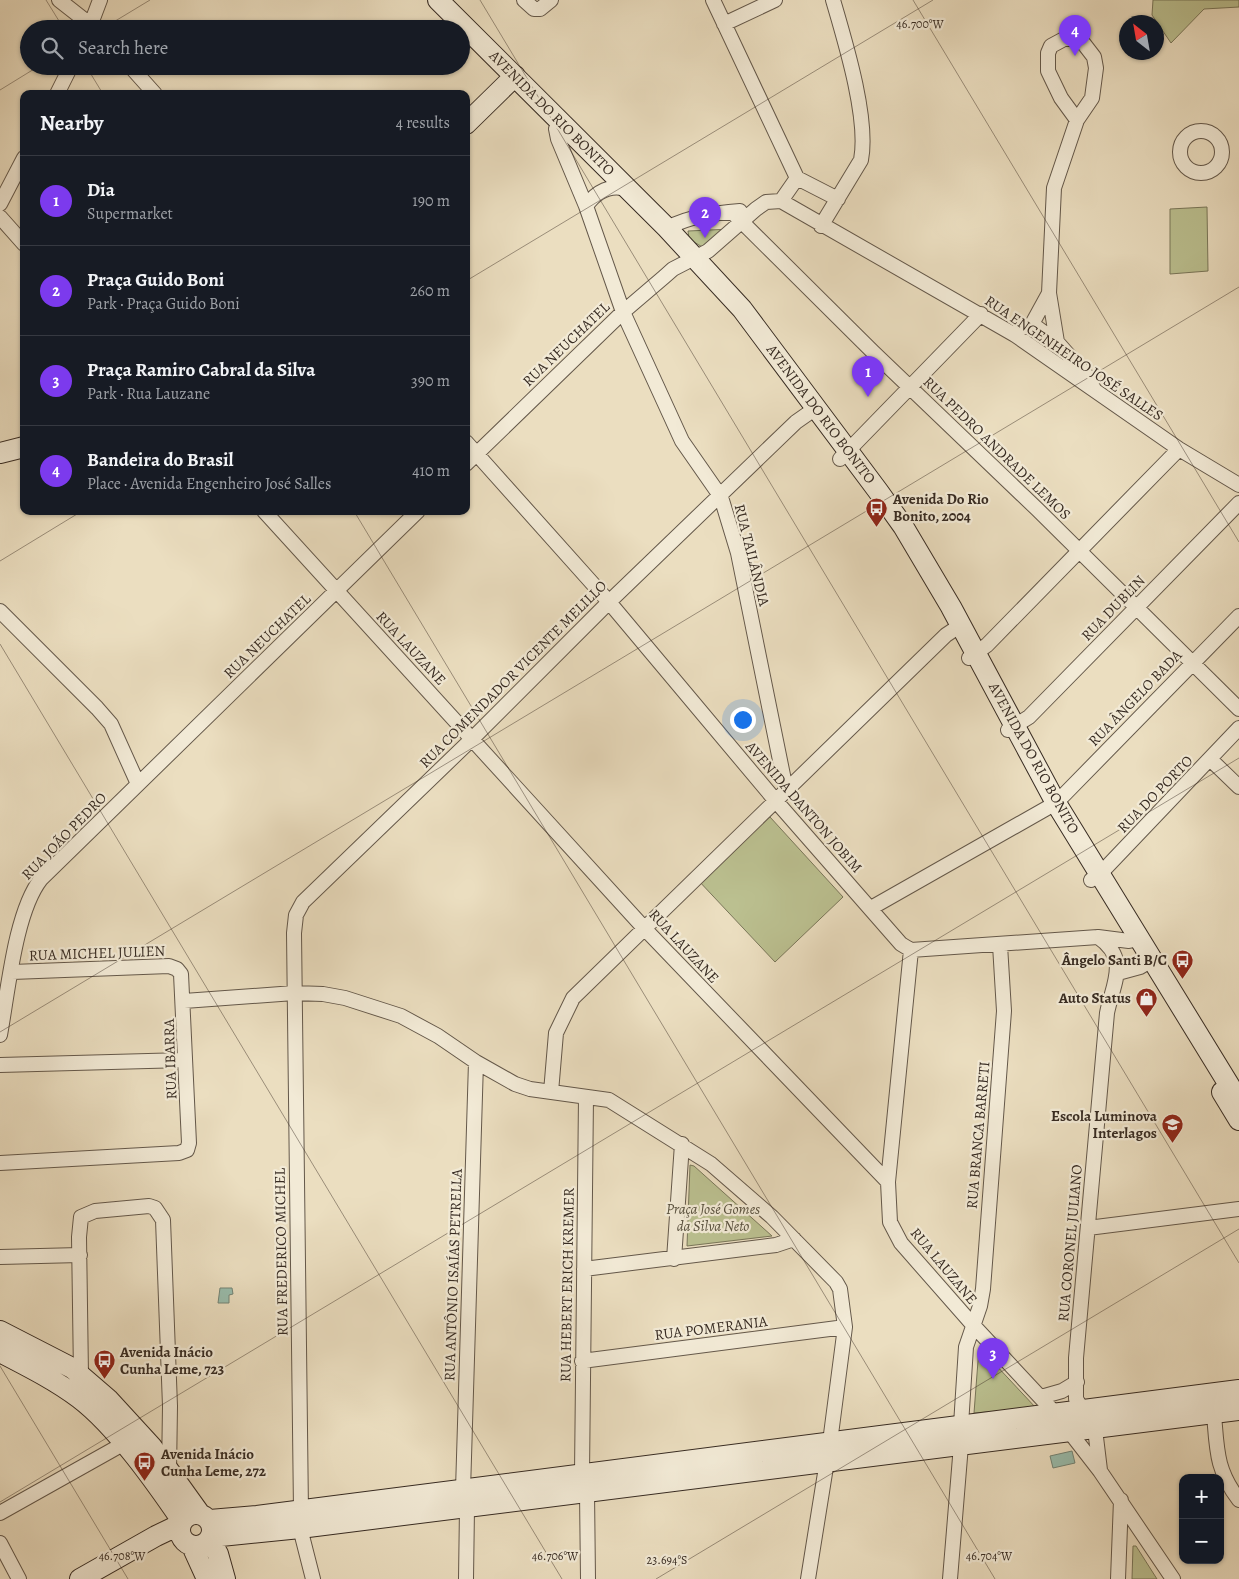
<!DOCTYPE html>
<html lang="en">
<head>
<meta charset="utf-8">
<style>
  body { margin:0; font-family:Alegreya,serif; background:#242831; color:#f1f3f6 }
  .controls { position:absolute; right:15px; bottom:15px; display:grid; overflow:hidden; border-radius:10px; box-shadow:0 1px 4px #0004 }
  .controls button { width:45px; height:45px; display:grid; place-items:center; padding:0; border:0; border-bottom:1px solid #363941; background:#171b24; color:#f1f3f6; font:25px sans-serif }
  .compass { position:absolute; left:1119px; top:15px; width:45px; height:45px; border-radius:50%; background:#171b24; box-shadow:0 1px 4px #0004; rotate:329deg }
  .you { position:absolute; left:742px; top:719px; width:18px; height:18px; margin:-12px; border:4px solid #fff; border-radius:50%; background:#1a73e8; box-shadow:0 0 0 8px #1a73e833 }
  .badge { display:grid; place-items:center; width:32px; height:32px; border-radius:50%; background:#7c3aed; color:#fff; font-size:16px; font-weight:700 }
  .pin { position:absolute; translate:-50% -41px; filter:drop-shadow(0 1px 2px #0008) }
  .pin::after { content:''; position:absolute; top:26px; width:18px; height:15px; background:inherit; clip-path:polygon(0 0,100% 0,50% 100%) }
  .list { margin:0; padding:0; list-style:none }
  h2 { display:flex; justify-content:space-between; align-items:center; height:65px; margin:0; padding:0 20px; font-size:21px }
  h2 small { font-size:16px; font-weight:400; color:#9ea1a6 }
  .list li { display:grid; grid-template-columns:32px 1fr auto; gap:15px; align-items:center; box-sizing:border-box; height:90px; padding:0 20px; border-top:1px solid #363941 }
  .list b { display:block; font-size:19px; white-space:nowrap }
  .list p { margin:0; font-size:16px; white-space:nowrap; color:#9ea1a6 }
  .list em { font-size:16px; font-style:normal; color:#9ea1a6 }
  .icon { flex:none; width:28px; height:28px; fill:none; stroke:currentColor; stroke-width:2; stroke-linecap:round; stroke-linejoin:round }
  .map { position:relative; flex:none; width:1239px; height:1579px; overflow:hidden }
  .search { position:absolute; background:#171b24; box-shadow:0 1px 4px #0004; left:20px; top:20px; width:450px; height:55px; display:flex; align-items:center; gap:12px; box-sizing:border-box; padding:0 18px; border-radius:28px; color:#9ea1a6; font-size:19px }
  .panel { position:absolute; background:#171b24; box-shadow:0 1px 4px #0004; left:20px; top:90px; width:450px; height:425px; border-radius:10px }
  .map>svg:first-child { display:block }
  .green { fill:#bbc090; stroke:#797659 }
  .water { fill:#99bdad; stroke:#728375 }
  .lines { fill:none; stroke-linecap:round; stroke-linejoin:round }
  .street-casing { stroke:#64584a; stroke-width:16 }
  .secondary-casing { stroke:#372b22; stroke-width:22 }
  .street { stroke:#f2ead6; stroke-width:14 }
  .secondary { stroke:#f2ead6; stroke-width:20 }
  .ticks { fill:none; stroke:#372b22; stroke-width:1; stroke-opacity:0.45 }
  .labels { text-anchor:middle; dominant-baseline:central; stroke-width:4.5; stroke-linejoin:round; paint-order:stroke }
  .street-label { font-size:15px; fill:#372b22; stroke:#f2ead6 }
  .poi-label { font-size:15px; font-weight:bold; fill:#372b22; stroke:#f2ead6; text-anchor:start }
  .park-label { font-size:15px; font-style:italic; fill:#58503e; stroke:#f2ead6 }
  .ticks-label { font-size:12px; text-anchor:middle; fill:#372b22; stroke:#f2ead6; stroke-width:4.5; stroke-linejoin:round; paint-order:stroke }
</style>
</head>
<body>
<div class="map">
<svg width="1239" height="1579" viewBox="0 0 1239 1579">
  <rect width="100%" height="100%" fill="#ebdec0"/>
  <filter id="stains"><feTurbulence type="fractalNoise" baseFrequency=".004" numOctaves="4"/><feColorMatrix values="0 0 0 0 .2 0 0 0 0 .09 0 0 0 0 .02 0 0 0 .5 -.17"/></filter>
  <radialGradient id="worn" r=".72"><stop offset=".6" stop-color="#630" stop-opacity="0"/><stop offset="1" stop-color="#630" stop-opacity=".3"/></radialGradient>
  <path class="green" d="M1153 0H1239V7L1204 9 1171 43 1152 15Z
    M1207 207 1208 271 1170 274V209Z
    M732 229 704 248 689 239 688 231Z
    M761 817H770L843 897 775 962 697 879Z
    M690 1165 694 1166 772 1236 687 1246Z
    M979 1348H980L1036 1408 974 1413Z
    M1133 1546H1136L1157 1579H1132Z"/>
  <path class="water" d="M220 1288H232L233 1294 229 1295V1303H218Z
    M1072 1451 1075 1463 1053 1468 1050 1456Z"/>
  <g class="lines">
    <defs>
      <path id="street" d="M59 0 96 29
        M524 0 534 9H540L551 0
        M713 0 797 178 838 199
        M724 24 775 0
        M89 29 100 0
        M130 66 155 94
        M57 94 71 66
        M556 129 558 139 586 206 623 312 682 441 721 497 738 553 786 790
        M1180 152a21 21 0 1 1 42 0a21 21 0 1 1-42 0Z
        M781 201 797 178
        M0 204 24 158
        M586 206C596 192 611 183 629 190
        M732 212 873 352 1037 509 1239 709
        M0 217 24 244
        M821 226 861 160C869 119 845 41 833 0
        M667 228C690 216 715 213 740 211
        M1032 324 1057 342 1087 376 1094 389
        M1015 335 1020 329 1032 324 1049 293
        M1057 342 1049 293 1054 188 1077 120 1092 98 1096 68 1094 57 1084 44 1074 39H1064L1051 46 1048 53V71L1061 98 1077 120
        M466 442 609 602 775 800 901 944 911 950 1098 937 1129 941 1139 939
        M840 459 981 314
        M466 464 623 312 664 277 673 269 708 251 756 209 766 202 781 201 1015 335 1179 449 1239 485
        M264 511 644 928 888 1182 890 1222 901 1243 973 1325 1055 1413 1100 1471 1173 1579
        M0 611 97 708 111 724 138 784
        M969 658 987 645 1179 449
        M1008 730 1029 717 1239 503
        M1211 760 1239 787
        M1091 880 1100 874 1239 728
        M871 908 1056 803 1239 616
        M1098 937C1130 959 1113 983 1107 1013L1076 1358V1399L1095 1429 1100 1470
        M1118 973 1140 967 1152 960
        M184 1001 294 993 323 994 345 998 401 1016 438 1036 476 1062 515 1084 530 1089 609 1100 711 1164 772 1217 836 1282 840 1289 845 1327 830 1442 808 1579
        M0 1035C8 992 15 912 41 879L418 511
        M0 1065 185 1060
        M551 1092 556 1033 573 998 946 635 961 625
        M0 1163 179 1153 187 1150 189 1143 181 974 177 969 169 966 12 972
        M888 1182 911 950
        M1088 1228 1239 1209
        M0 1257 80 1255
        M674 1259 682 1144
        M584 1269 776 1245 794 1239
        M582 1361 845 1327
        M81 1375 79 1237 81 1217 95 1211 149 1206 155 1208 163 1220 170 1406 169 1472
        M1041 1397 1062 1391 1077 1382
        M1214 1414C1217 1450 1216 1470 1239 1500
        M961 1425 966 1347 980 1306 983 1289 1004 1011 1000 945
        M582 1474 586 1097
        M463 1490 476 1062
        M587 1492 588 1579
        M301 1511 294 933 296 915 303 902 473 738 609 602 796 422 816 408
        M0 1513 123 1444
        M300 1528 313 1579
        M0 1543 19 1579
        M466 1579 467 1508
        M950 1579 961 1445
        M1118 1579 1121 1500"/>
      <path id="secondary" d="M438 0 667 228 742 309 878 491 903 526 951 607 1056 803 1239 1101
        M466 124 515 76
        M0 453 24 447
        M1222 1092 1239 1120
        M0 1331 72 1368 108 1399 152 1447 200 1514
        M0 1352C27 1366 55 1380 79 1398 116 1426 156 1483 182 1521
        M180 1530a16 16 0 1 1 32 0a16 16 0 1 1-32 0Z
        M210 1520 257 1516 1239 1390
        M211 1537 300 1528 1239 1410
        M210 1540 218 1554 225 1579
        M192 1546 207 1579
        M80 1579 156 1536 181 1524"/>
    </defs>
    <use href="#street" class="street-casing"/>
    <use href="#secondary" class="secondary-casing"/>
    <use href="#street" class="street"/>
    <use href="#secondary" class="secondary"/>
  </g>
  <path class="ticks" d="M46 0 64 29M480 0 1239 1263M913 0 1239 542M102 29 150 0M86 66 103 94M0 90 39 66M466 281 933 0M354 511 995 1579M0 561 82 511M0 644 562 1579M0 1032 1239 287M0 1366 128 1579M0 1502 1239 758M656 1579 1239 1229"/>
  <defs>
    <symbol id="bus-pin" viewBox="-11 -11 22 30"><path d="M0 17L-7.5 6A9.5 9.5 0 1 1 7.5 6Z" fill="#8f2418" stroke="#f2ead6"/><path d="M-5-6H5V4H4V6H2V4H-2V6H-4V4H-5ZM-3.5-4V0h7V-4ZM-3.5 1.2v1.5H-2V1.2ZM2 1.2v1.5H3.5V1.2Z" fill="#fff"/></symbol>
    <symbol id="shop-pin" viewBox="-11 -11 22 30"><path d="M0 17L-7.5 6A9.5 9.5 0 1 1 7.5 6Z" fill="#8f2418" stroke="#f2ead6"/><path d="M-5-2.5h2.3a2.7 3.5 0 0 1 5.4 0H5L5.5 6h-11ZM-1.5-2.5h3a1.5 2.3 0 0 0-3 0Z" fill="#fff"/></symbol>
    <symbol id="school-pin" viewBox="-11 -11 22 30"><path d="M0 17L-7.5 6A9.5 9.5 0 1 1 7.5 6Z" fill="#8f2418" stroke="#f2ead6"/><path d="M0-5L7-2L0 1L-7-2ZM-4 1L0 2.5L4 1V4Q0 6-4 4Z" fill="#fff"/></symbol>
  </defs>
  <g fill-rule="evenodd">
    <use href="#bus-pin" x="864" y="496" width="25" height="34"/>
    <use href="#bus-pin" x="1170" y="948" width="25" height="34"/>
    <use href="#shop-pin" x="1134" y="986" width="25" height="34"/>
    <use href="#school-pin" x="1160" y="1112" width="25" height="34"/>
    <use href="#bus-pin" x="92" y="1348" width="25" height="34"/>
    <use href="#bus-pin" x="132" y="1450" width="25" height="34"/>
  </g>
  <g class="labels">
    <g class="street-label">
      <text transform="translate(552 113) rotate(45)">AVENIDA DO RIO BONITO</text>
      <text transform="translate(566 344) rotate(-44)">RUA NEUCHATEL</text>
      <text transform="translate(1074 358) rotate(34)">RUA ENGENHEIRO JOSÉ SALLES</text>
      <text transform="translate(821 414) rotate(53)">AVENIDA DO RIO BONITO</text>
      <text transform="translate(997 448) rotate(44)">RUA PEDRO ANDRADE LEMOS</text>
      <text transform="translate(752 555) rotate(76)">RUA TAILÂNDIA</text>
      <text transform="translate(1113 608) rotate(-46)">RUA DUBLIN</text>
      <text transform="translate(267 636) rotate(-44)">RUA NEUCHATEL</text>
      <text transform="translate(411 648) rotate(47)">RUA LAUZANE</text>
      <text transform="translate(513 674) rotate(-45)">RUA COMENDADOR VICENTE MELILLO</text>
      <text transform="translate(1135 698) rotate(-46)">RUA ÂNGELO BADA</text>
      <text transform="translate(1034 758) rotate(61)">AVENIDA DO RIO BONITO</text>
      <text transform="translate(1155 794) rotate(-46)">RUA DO PORTO</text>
      <text transform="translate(804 807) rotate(49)">AVENIDA DANTON JOBIM</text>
      <text transform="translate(64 836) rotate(-46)">RUA JOÃO PEDRO</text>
      <text transform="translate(684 946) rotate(47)">RUA LAUZANE</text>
      <text transform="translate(97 953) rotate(-2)">RUA MICHEL JULIEN</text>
      <text transform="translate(170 1059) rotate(-92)">RUA IBARRA</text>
      <text transform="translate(978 1135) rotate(-85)">RUA BRANCA BARRETI</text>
      <text transform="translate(1070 1243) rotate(-85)">RUA CORONEL JULIANO</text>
      <text transform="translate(281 1252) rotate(-91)">RUA FREDERICO MICHEL</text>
      <text transform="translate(944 1266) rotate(50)">RUA LAUZANE</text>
      <text transform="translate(453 1275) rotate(-88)">RUA ANTÔNIO ISAÍAS PETRELLA</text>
      <text transform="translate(567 1285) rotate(-89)">RUA HEBERT ERICH KREMER</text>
      <text transform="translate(711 1328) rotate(-7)">RUA POMERANIA</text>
    </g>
    <g class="poi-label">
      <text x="893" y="499">Avenida Do Rio<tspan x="893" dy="17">Bonito, 2004</tspan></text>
      <text x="1167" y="960" text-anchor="end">Ângelo Santi B/C</text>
      <text x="1131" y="998" text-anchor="end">Auto Status</text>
      <text x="1157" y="1116" text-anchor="end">Escola Luminova<tspan x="1157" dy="17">Interlagos</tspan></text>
      <text x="120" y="1352">Avenida Inácio<tspan x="120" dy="17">Cunha Leme, 723</tspan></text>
      <text x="161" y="1454">Avenida Inácio<tspan x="161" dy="17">Cunha Leme, 272</tspan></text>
    </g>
    <g class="park-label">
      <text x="713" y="1209">Praça José Gomes<tspan x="713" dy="17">da Silva Neto</tspan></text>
    </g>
  </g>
  <g class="ticks-label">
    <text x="920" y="28">46.700°W</text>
    <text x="122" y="1560">46.708°W</text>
    <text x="555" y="1560">46.706°W</text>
    <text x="989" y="1560">46.704°W</text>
    <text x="667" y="1564">23.694°S</text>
  </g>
  <rect width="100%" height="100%" filter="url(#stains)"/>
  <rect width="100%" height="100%" fill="url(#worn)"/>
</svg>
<div class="controls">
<button>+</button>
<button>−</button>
</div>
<svg class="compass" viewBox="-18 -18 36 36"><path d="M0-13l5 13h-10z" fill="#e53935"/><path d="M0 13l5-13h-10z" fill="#9ea1a6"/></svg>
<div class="you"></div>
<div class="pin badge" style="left:868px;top:397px">1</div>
<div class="pin badge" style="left:705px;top:238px">2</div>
<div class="pin badge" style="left:993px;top:1379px">3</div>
<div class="pin badge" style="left:1075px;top:56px">4</div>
<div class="search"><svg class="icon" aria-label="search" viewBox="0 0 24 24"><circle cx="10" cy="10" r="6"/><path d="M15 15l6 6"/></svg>Search here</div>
<section class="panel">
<h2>Nearby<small>4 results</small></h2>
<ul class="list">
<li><span class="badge">1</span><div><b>Dia</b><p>Supermarket</p></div><em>190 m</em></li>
<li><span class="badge">2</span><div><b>Praça Guido Boni</b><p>Park · Praça Guido Boni</p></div><em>260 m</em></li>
<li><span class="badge">3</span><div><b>Praça Ramiro Cabral da Silva</b><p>Park · Rua Lauzane</p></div><em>390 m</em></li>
<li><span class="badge">4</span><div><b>Bandeira do Brasil</b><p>Place · Avenida Engenheiro José Salles</p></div><em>410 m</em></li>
</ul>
</section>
</div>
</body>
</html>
